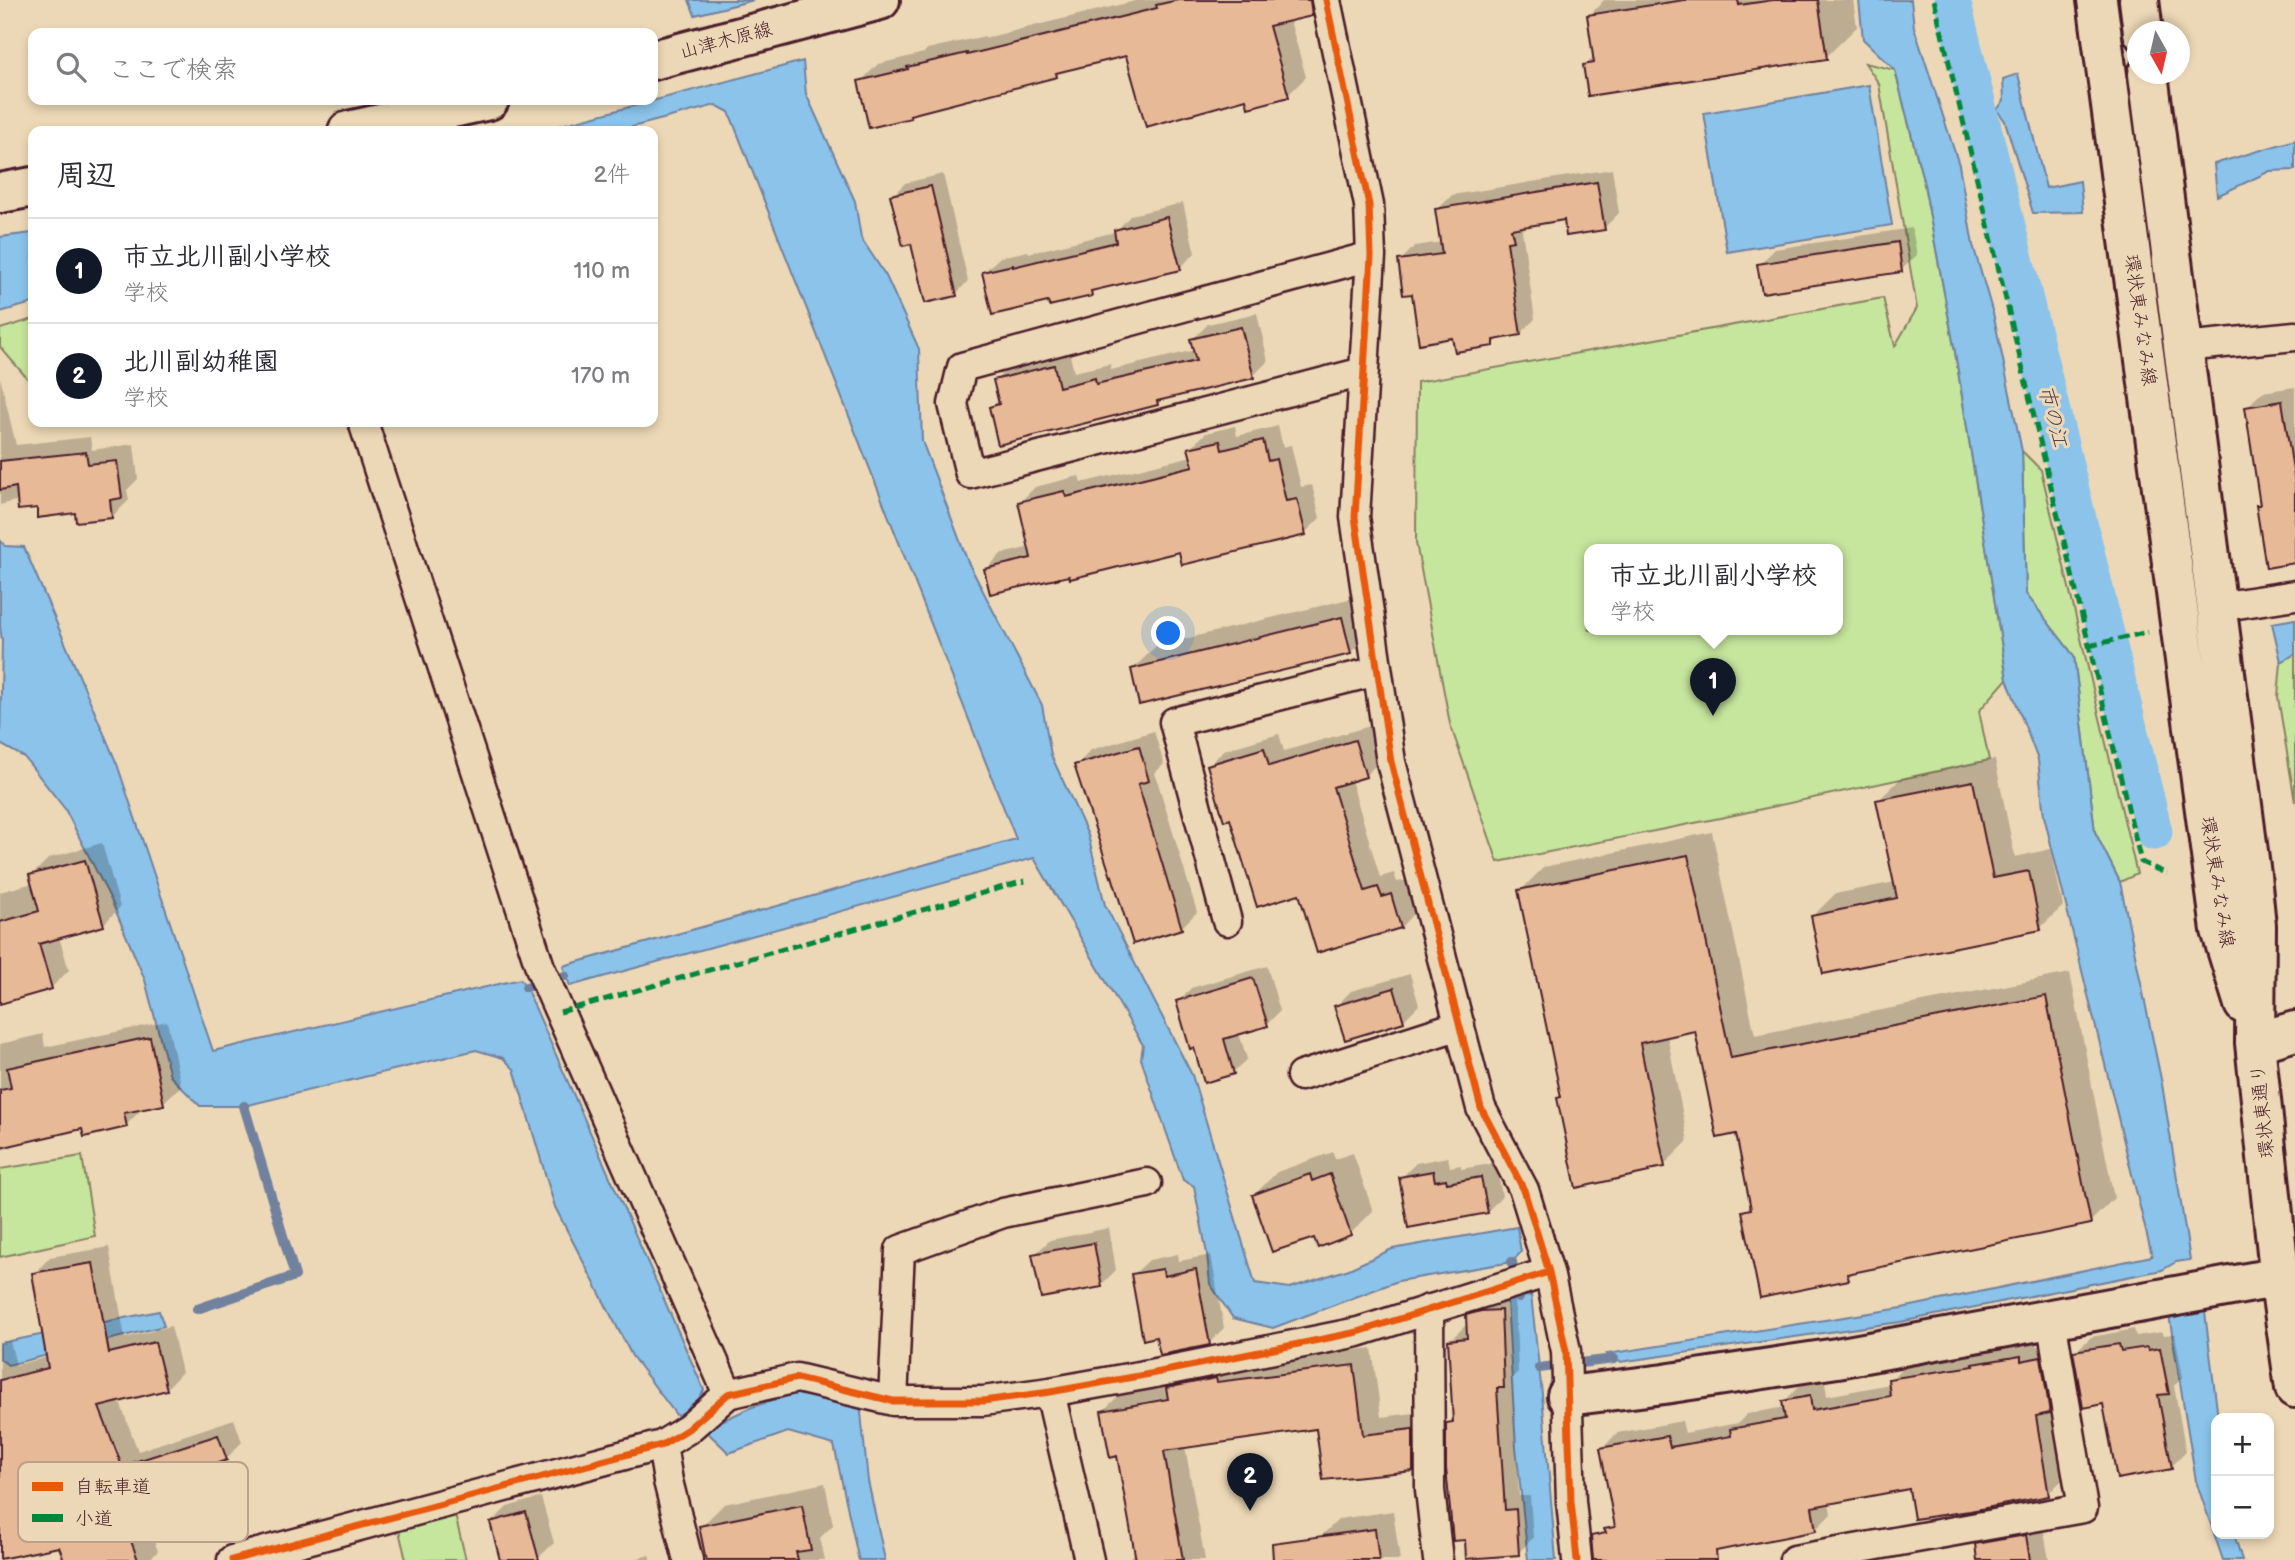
<!DOCTYPE html>
<html lang="ja">
<head>
<meta charset="utf-8">
<style>
  body { margin:0; font-family:"Balsamiq Sans","Klee One",sans-serif; background:#f7f7f7; color:#2b2b33 }
  .controls { position:absolute; right:21px; bottom:21px; display:grid; overflow:hidden; border-radius:14px; box-shadow:0 4px 10px #0003 }
  .controls button { width:63px; height:63px; display:grid; place-items:center; padding:0; border:0; border-bottom:2px solid #e1e1e2; background:#fff; color:#2b2b33; font:35px sans-serif }
  .compass { position:absolute; left:2127px; top:21px; width:63px; height:63px; border-radius:50%; background:#fff; box-shadow:0 4px 10px #0003; rotate:172deg }
  .you { position:absolute; left:1169px; top:634px; width:24px; height:24px; margin:-18px; border:5px solid #fff; border-radius:50%; background:#1a73e8; box-shadow:0 0 0 10px #1a73e833 }
  .badge { display:grid; place-items:center; width:46px; height:46px; border-radius:50%; background:#111827; color:#fff; font-size:23px; font-weight:700 }
  .pin { position:absolute; translate:-50% -58px; filter:drop-shadow(0 2px 4px #0008) }
  .pin::after { content:''; position:absolute; top:37px; width:24px; height:21px; background:inherit; clip-path:polygon(0 0,100% 0,50% 100%) }
  .popup { position:absolute; left:1584px; top:544px; width:259px; height:91px; box-sizing:border-box; display:grid; place-content:center; border-radius:14px; background:#fff; filter:drop-shadow(0 2px 5px #0005); font-size:23px; white-space:nowrap; color:#7c7c81 }
  .popup b { font-size:26px; color:#2b2b33 }
  .popup::after { content:''; position:absolute; left:50%; top:100%; margin-left:-14px; border:14px solid transparent; border-top-color:#fff }
  .list { margin:0; padding:0; list-style:none }
  h2 { display:flex; justify-content:space-between; align-items:center; height:91px; margin:0; padding:0 28px; font-size:30px }
  h2 small { font-size:23px; font-weight:400; color:#7c7c81 }
  .list li { display:grid; grid-template-columns:46px 1fr auto; gap:21px; align-items:center; box-sizing:border-box; height:105px; padding:0 28px; border-top:2px solid #e1e1e2 }
  .list b { display:block; font-size:26px; white-space:nowrap }
  .list p { margin:0; font-size:23px; white-space:nowrap; color:#7c7c81 }
  .list em { font-size:23px; font-style:normal; color:#7c7c81 }
  .icon { flex:none; width:38px; height:38px; fill:none; stroke:currentColor; stroke-width:2; stroke-linecap:round; stroke-linejoin:round }
  .map { position:relative; flex:none; width:2295px; height:1560px; overflow:hidden }
  .search { position:absolute; background:#fff; box-shadow:0 4px 10px #0003; left:28px; top:28px; width:630px; height:77px; display:flex; align-items:center; gap:18px; box-sizing:border-box; padding:0 24px; border-radius:14px; color:#7c7c81; font-size:26px }
  .panel { position:absolute; background:#fff; box-shadow:0 4px 10px #0003; left:28px; top:126px; width:630px; height:301px; border-radius:14px }
  .map>svg:first-child { display:block }
  .green { fill:#c6e59d; stroke:#888264; stroke-width:2; fill-rule:evenodd }
  .water { fill:#8bc3ea; stroke:#71819e; stroke-width:2 }
  .shadow { fill:#0003 }
  .lines { fill:none; stroke-linecap:round; stroke-linejoin:round }
  .stream { stroke:#71819e; stroke-width:10 }
  .canal { stroke:#8bc3ea; stroke-width:37 }
  .building { fill:#e7b997; stroke:#4a1f2b; stroke-width:2 }
  .street-casing { stroke:#4a1f2b; stroke-width:33 }
  .secondary-casing { stroke:#4a1f2b; stroke-width:44 }
  .street { stroke:#ecd8b6; stroke-width:28 }
  .secondary { stroke:#ecd8b6; stroke-width:38 }
  .quiet { stroke:#00873e; stroke-width:5; stroke-dasharray:10 5; stroke-linecap:butt }
  .cycleway-casing { stroke:#ecd8b6; stroke-width:11 }
  .cycleway { stroke:#e8590c; stroke-width:7 }
  .labels { text-anchor:middle; dominant-baseline:central; stroke-width:6; stroke-linejoin:round; paint-order:stroke }
  .street-label { font-size:19px; fill:#4a1f2b; stroke:#ecd8b6 }
  .water-label { font-size:21px; font-style:italic; fill:#574051; stroke:#ecd8b6 }
  .key { fill:#ecd8b6; stroke:#bba08c; stroke-width:2 }
  .key-label { font-size:19px; fill:#4a1f2b }
</style>
</head>
<body>
<div class="map">
<svg width="2295" height="1560" viewBox="0 0 2295 1560">
  <rect width="100%" height="100%" fill="#ecd8b6"/>
  <filter id="ink" filterUnits="userSpaceOnUse"><feTurbulence type="fractalNoise" baseFrequency=".0143" numOctaves="2"/><feDisplacementMap in="SourceGraphic" scale="14" xChannelSelector="R" yChannelSelector="G"/><feConvolveMatrix kernelMatrix="1 2 1 2 8 2 1 2 1" color-interpolation-filters="sRGB"/></filter>
  <g filter="url(#ink)">
    <path class="green" d="M1865 63 1895 70 1924 184 1955 352 2007 679 1979 711 1989 760 1725 817 1498 862 1450 724 1416 543 1417 382 1883 298 1895 346 1917 308 1879 84ZM1589 550H1837V630H1589Z
      M33 319V385L0 347V329Z
      M2022 451 2041 470 2137 874 2120 882 2095 832 2074 656 2026 594Z
      M2295 654V802L2278 697 2281 662Z
      M82 1156 95 1236 0 1257V1169Z
      M455 1515 466 1560H406L399 1531Z"/>
    <path class="water" d="M689 0H754L695 15Z
      M1859 0H1911L1914 27 1959 165 1973 245 1994 317 2022 451 2026 594 2074 656 2095 832 2120 882 2162 1084 2190 1260 2176 1262 2162 1270 1900 1322 1620 1362 1607 1354 1902 1308 2152 1256 2044 816 2038 760 2007 679 1955 352 1924 184 1895 70 1863 39Z
      M803 61 806 94 855 201 861 238 886 276 919 349 922 441 968 562 1042 705 1051 755 1088 835 1105 905 1192 1075 1255 1283 1290 1288 1349 1269 1392 1249 1517 1227 1521 1252 1512 1262 1398 1281 1273 1328 1233 1318 1210 1284 1207 1254 1194 1186 1183 1180 1141 1059 1143 1045 1034 858 570 986 563 966 1016 839 729 112 716 105 617 131H539Z
      M2018 74 2046 188 2080 181 2083 212 2033 213 2005 121 1997 110 2004 100 2003 79Z
      M1869 85 1892 225 1727 252 1704 113Z
      M2295 140V170L2270 171 2217 196 2214 164Z
      M33 233V303L0 312V237Z
      M0 540 5 546 24 547 117 764 213 1051 520 979 526 987 704 1390 694 1408 677 1416 632 1356 555 1207 514 1069 503 1058 476 1050 244 1106H200L170 1076 145 980 112 902 65 809 24 757 0 744 2 640 0 627Z
      M2295 619V654L2281 662 2272 623Z
      M1531 1295 1542 1394 1556 1560H1528L1516 1446 1507 1301Z
      M2204 1304 2218 1418H2216V1534H2234L2242 1560H2223L2196 1481 2169 1315H2186Z
      M159 1311 164 1326 8 1365 0 1359V1343Z
      M797 1393 860 1403 868 1481 885 1560H859L858 1557 834 1445 788 1432 729 1453 704 1429 752 1407Z"/>
    <path class="shadow" d="M1139 0H1304L1289 17 1306 77 1288 95 1248 97 1127 54 1063 69 1056 76 871 126 860 82 878 64 924 53 927 49 985 36V38Z
      M1604 0H1853L1857 27 1826 57 1585 65 1595 56 1589 16Z
      M1612 169 1619 213 1604 228 1565 218 1528 224 1522 230 1535 319 1520 334 1501 337 1494 344 1454 336 1413 292 1400 261 1415 246 1442 242 1437 210 1452 195Z
      M943 174 968 281 956 294 892 196 905 183Z
      M1183 203 1195 253 1180 268 1097 288 1091 294 1049 300 984 272 1000 257 1028 251 1029 253 1115 232 1131 215Z
      M1912 228 1917 255 1901 270 1759 265 1775 249Z
      M1257 313 1268 361 1253 376 1163 398 1157 404 991 407 1000 399 995 381 1011 365 1069 351 1074 372 1110 364 1111 370 1195 350 1192 340 1208 324Z
      M0 377 16 445 90 437 92 450 134 444 138 479 127 490 129 500 112 517 19 500 0 505Z
      M2295 387V561L2258 506 2262 502 2247 407 2262 392Z
      M1235 426 1237 436 1278 426 1283 447 1291 445 1301 487 1312 485 1320 518 1305 533 1180 550 1070 574 986 570 1001 554 1031 547 1020 502 1035 487 1079 476 1081 483 1192 456 1190 448 1206 433Z
      M1365 595 1374 630 1350 653 1133 669 1156 646Z
      M1370 726 1381 760 1365 776 1351 780 1380 877 1394 873 1397 882 1407 880 1416 911 1401 927 1300 892 1231 817 1209 765 1224 750 1279 734 1284 751Z
      M1154 731 1164 764 1155 773 1197 912 1181 928 1076 766 1091 750Z
      M1995 759 2015 857 2051 849 2063 906 2040 928 1813 916 1835 894 1895 882 1878 801 1900 779Z
      M1712 832 1755 1035 2070 973 2114 1198 2090 1222 1856 1270 1848 1278 1744 1212 1752 1203 1738 1132 1697 1029 1667 1035 1688 1141 1664 1165 1651 1167 1648 1171 1558 1099 1562 1095 1520 891 1544 867Z
      M102 843 120 907 103 925 59 937 69 970 51 988 0 1002V892L33 883 31 876 49 858Z
      M1267 966 1280 1011 1267 1024 1239 1033 1247 1059 1233 1072 1195 1046 1178 1002 1191 988Z
      M1410 974 1419 1005 1404 1020 1346 1038 1336 1006 1351 991Z
      M167 1021 181 1086 163 1103 144 1107 126 1125 84 1127 17 1142 12 1147 0 1150V1044L43 1034 45 1047Z
      M1333 1152 1335 1159 1353 1153 1373 1211 1350 1234 1254 1195 1277 1172Z
      M1448 1157 1450 1167 1461 1165V1169L1496 1163 1502 1196 1487 1212 1401 1178 1416 1163Z
      M1109 1228 1116 1270 1101 1285 1034 1255 1050 1240Z
      M109 1247 125 1338 171 1326 182 1372 166 1389 119 1400 138 1451 234 1419 242 1442 226 1459 134 1489 158 1551 149 1560H66L61 1545 0 1557V1344L10 1341 16 1365 48 1357 34 1274 50 1257Z
      M1178 1254 1179 1261 1211 1255 1224 1328 1209 1343 1158 1335 1133 1275 1149 1260Z
      M1515 1296 1518 1372 1512 1378 1519 1496H1530L1533 1538 1518 1553 1448 1424 1454 1417 1450 1340 1465 1326H1468V1316L1483 1301Z
      M2134 1329 2136 1336 2162 1332 2163 1335 2175 1334 2183 1377 2174 1386 2186 1452 2171 1467 2105 1402 2075 1352 2091 1337Z
      M2036 1342V1346L2056 1343 2052 1409 2063 1479 2048 1494 1911 1487 1829 1502 1831 1514 1815 1530 1602 1449 1617 1433 1682 1421 1685 1433 1738 1423 1747 1414 1785 1407 1784 1402 1799 1386 1825 1382 1827 1396 1890 1384V1380L1905 1365 1988 1352 1991 1349Z
      M1372 1348 1381 1417 1431 1411V1451L1412 1470 1317 1427 1185 1446 1205 1560H1128L1136 1552 1118 1454 1103 1411 1122 1392 1235 1365Z
      M825 1483 833 1525 820 1538 825 1560H708L701 1527 724 1504Z
      M541 1497 554 1543 538 1558 502 1560 492 1522 507 1507Z
      M1393 1511 1400 1560H1324L1320 1537 1339 1519Z
      M2042 1520 2049 1560H1977H1979L1977 1545 1993 1529Z
      M649 1555 651 1560H631Z"/>
    <g class="lines">
      <path class="stream" d="M526 987 565 976
        M1512 1262 1519 1298
        M197 1309 295 1276 244 1106
        M1539 1368 1614 1359"/>
      <path class="canal" d="M1952 0 2154 832"/>
    </g>
    <path class="building" d="M1178 0H1310L1312 16 1269 26 1289 97 1248 108 1246 99 1146 127 1126 56 1056 73 1057 77 910 115 911 118 869 128 858 81 908 69 907 67 967 53V55L1157 8 1156 5Z
      M1684 0H1738L1739 5 1773 0H1818L1827 59 1588 96 1583 65 1594 63 1587 15Z
      M1597 182 1605 230 1566 236 1564 220 1511 229 1514 241 1507 242 1521 335 1494 340V346L1455 352 1452 338 1419 344 1412 294 1403 295 1398 260 1442 254 1435 209Z
      M931 186 957 296 925 303 911 244 903 246 890 195Z
      M1167 217 1181 270 1091 291 1092 296 1049 306 1048 302 992 315 982 272 1013 265V267L1116 242 1114 230Z
      M1898 242 1902 272 1762 293 1757 264Z
      M1241 327 1254 378 1157 401 1158 405 998 445 989 407 999 404 993 380 1054 365 1059 387 1095 378 1096 384 1196 361 1190 339Z
      M2282 401 2295 482V563L2266 568 2256 505H2260L2245 407Z
      M1263 440 1268 461 1276 459 1286 501 1297 499 1306 535 1182 565 1179 552 1070 579 1069 576 990 594 984 569 1031 558 1018 502 1064 491 1066 497 1193 466 1188 448 1220 441 1222 450Z
      M86 452 88 464 117 461 122 498 110 500 112 518 76 522 75 513 37 518V508L18 510 16 487 0 490V461Z
      M1342 617 1351 654 1139 705 1131 669Z
      M1355 740 1366 777 1333 787 1365 891 1378 887 1382 897 1391 894 1401 928 1317 953 1299 894 1257 907 1230 819 1224 821 1207 765 1264 748 1269 766Z
      M1139 746 1149 781 1138 784 1182 929 1133 944 1112 876 1111 877 1074 765Z
      M1973 781 1993 878 2029 871 2041 930 1823 974 1811 916 1897 898 1876 800Z
      M1688 855 1731 1058 2046 996 2091 1224 1847 1274 1849 1280 1760 1298 1742 1211 1751 1209 1736 1134 1717 1138 1695 1031 1640 1043 1665 1167 1648 1170 1649 1172 1576 1188 1557 1098 1561 1097 1518 890Z
      M85 860 104 926 39 944 52 989 0 1004V922L39 911 29 875Z
      M1253 978 1268 1026 1224 1039 1234 1074 1204 1083 1194 1048 1190 1049 1176 1001Z
      M1394 988 1404 1022 1345 1040 1334 1006Z
      M150 1037 164 1105 124 1113 127 1127 84 1137 82 1129 0 1148V1090L11 1088 7 1068Z
      M1433 1171 1435 1181 1446 1179 1447 1183 1481 1177 1488 1213 1408 1228 1399 1177Z
      M1310 1174 1312 1181 1330 1174 1351 1235 1318 1248 1314 1238 1272 1252 1252 1195Z
      M1094 1243 1102 1287 1041 1298 1032 1254Z
      M93 1263 109 1353 155 1342 167 1390 99 1407 122 1466 218 1435 227 1460 121 1495 122 1498 116 1500 138 1560H64L59 1547 0 1559V1380L48 1368 32 1273Z
      M1163 1269 1164 1276 1196 1269 1210 1345 1160 1355 1156 1337 1143 1340 1131 1274Z
      M1501 1310 1504 1388H1497L1505 1510 1516 1509 1519 1555 1466 1559 1465 1540 1453 1541 1446 1468V1423L1453 1422 1448 1340 1467 1338 1466 1315 1481 1311Z
      M2119 1344 2121 1351 2147 1347 2148 1350 2160 1348 2169 1394 2158 1395 2172 1469 2117 1479 2103 1404 2083 1408 2073 1351Z
      M2021 1356V1361L2041 1357 2050 1413 2036 1416 2049 1496 1970 1511 1914 1519 1909 1489 1812 1507 1816 1531 1716 1551 1717 1560H1593L1591 1536 1606 1533 1604 1529 1615 1527 1600 1448 1667 1436 1670 1447 1731 1436 1730 1429 1785 1419 1782 1401 1810 1396 1812 1410 1890 1396 1888 1379 1974 1366 1973 1364Z
      M1354 1365 1363 1435 1413 1429V1471L1323 1480 1316 1429 1164 1451 1183 1560H1136L1117 1456 1110 1458 1101 1411 1168 1399 1166 1388 1216 1378 1217 1382Z
      M802 1505 811 1550 796 1552 798 1560H706L699 1526Z
      M526 1512 539 1560H500L490 1522Z
      M1375 1529 1379 1560H1273L1272 1543Z
      M2026 1535 2030 1560H1977L1975 1544Z"/>
    <g class="lines">
      <defs>
        <path id="street" d="M1326 0 1369 205 1371 256 1355 517 1391 762 1481 1108 1524 1190 1549 1272 1566 1351 1571 1501 1577 1560
          M2184 347 2295 336
          M1363 372 970 474 953 404 962 367 1371 256
          M363 422 541 970 728 1394
          M2218 607 2295 595
          M1227 921 1174 722 1377 671
          M1301 1076 1460 1025
          M1429 1309 1430 1490 1438 1560
          M1050 1392 1089 1560
          M893 1401 900 1250 1003 1213 1147 1183
          M662 1445 668 1481 688 1560
          M232 1560 662 1445 688 1429 728 1394 797 1378 893 1401H983L1050 1392 1150 1374 1358 1332 1549 1272
          M1794 1560 2083 1508 2051 1319"/>
        <path id="secondary" d="M2097 0 2221 930 2244 1004
          M2139 0 2143 32
          M653 60 880 0
          M2148 74 2251 875 2256 926 2255 1043 2281 1290 2295 1388
          M348 131 489 100
          M0 193 33 187
          M2255 1043 2295 1031
          M1567 1396 1664 1384 1837 1358 2280 1277"/>
      </defs>
      <use href="#street" class="street-casing"/>
      <use href="#secondary" class="secondary-casing"/>
      <use href="#street" class="street"/>
      <use href="#secondary" class="secondary"/>
      <path class="quiet" d="M1934 0 2141 862 2167 874
        M2089 646 2148 632
        M560 1012 1025 881"/>
      <defs>
        <path id="cycleway" d="M1326 0 1369 205 1371 256 1355 517 1391 762 1481 1108 1524 1190 1549 1272 1566 1351 1571 1501 1577 1560
          M232 1560 662 1445 688 1429 728 1394 797 1378 893 1401H983L1050 1392 1150 1374 1358 1332 1549 1272"/>
      </defs>
      <use href="#cycleway" class="cycleway-casing"/>
      <use href="#cycleway" class="cycleway"/>
    </g>
  </g>
  <g class="labels">
    <g class="street-label">
      <text transform="translate(726 41) rotate(-15)">山津木原線</text>
      <text transform="translate(2140 320) rotate(82)">環状東みなみ線</text>
      <text transform="translate(2217 882) rotate(81)">環状東みなみ線</text>
      <text transform="translate(2263 1111) rotate(-96)">環状東通り</text>
    </g>
    <g class="water-label">
      <text transform="translate(2053 416) rotate(76)">市の江</text>
    </g>
  </g>
  <rect x="18" y="1462" width="230" height="80" rx="10" class="key"/>
  <rect x="32" y="1482" width="31" height="9" fill="#e8590c"/>
  <rect x="32" y="1514" width="31" height="8" fill="#00873e"/>
  <g class="key-label">
    <text x="75" y="1493">自転車道</text>
    <text x="75" y="1525">小道</text>
  </g>
</svg>
<div class="controls">
<button>+</button>
<button>−</button>
</div>
<svg class="compass" viewBox="-18 -18 36 36"><path d="M0-13l5 13h-10z" fill="#e53935"/><path d="M0 13l5-13h-10z" fill="#7c7c81"/></svg>
<div class="you"></div>
<div class="pin badge" style="left:1713px;top:716px">1</div>
<div class="popup"><b>市立北川副小学校</b>学校</div>
<div class="pin badge" style="left:1250px;top:1511px">2</div>
<div class="search"><svg class="icon" aria-label="search" viewBox="0 0 24 24"><circle cx="10" cy="10" r="6"/><path d="M15 15l6 6"/></svg>ここで検索</div>
<section class="panel">
<h2>周辺<small>2件</small></h2>
<ul class="list">
<li><span class="badge">1</span><div><b>市立北川副小学校</b><p>学校</p></div><em>110 m</em></li>
<li><span class="badge">2</span><div><b>北川副幼稚園</b><p>学校</p></div><em>170 m</em></li>
</ul>
</section>
</div>
</body>
</html>
